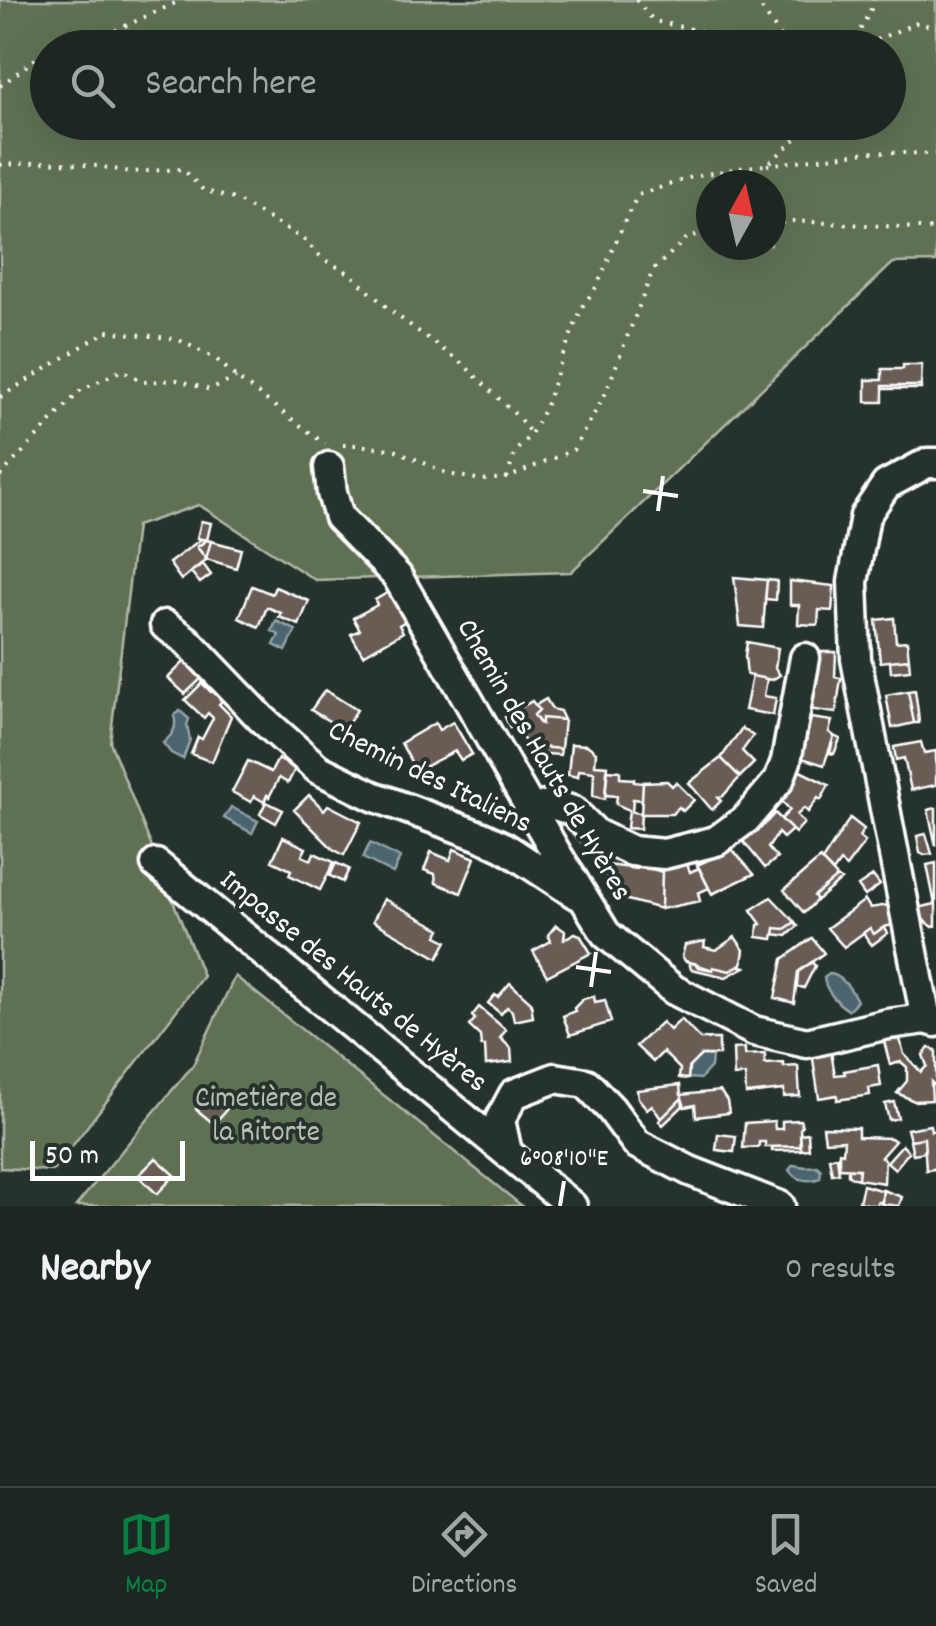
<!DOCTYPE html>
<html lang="en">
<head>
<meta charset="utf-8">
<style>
  body { margin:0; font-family:Dekko,sans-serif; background:#252e2a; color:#f1f3f6 }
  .compass { position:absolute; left:696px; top:170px; width:90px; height:90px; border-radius:50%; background:#1c2622; box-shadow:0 10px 40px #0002; rotate:8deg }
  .scale { position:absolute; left:30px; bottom:25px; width:155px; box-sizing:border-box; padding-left:10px; border:5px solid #fff; border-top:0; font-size:28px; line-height:35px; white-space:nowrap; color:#fff; -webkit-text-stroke:8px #26332d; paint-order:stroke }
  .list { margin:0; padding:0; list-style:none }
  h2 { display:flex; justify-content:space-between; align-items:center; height:130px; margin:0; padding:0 40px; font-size:42px }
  h2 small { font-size:32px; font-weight:400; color:#a0a5a5 }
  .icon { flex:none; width:55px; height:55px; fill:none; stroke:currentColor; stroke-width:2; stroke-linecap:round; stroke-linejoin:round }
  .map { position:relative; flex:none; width:936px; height:1206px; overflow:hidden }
  .search { position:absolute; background:#1c2622; box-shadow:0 10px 40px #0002; left:30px; right:30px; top:30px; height:110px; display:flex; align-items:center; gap:25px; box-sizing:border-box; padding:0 35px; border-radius:55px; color:#a0a5a5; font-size:38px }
  .sheet { height:280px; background:#1c2622 }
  nav { display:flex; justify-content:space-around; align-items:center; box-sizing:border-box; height:140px; border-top:2px solid #3a4340; background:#1c2622; font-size:28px; color:#a0a5a5 }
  nav a { display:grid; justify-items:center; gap:5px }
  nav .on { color:#0b8043 }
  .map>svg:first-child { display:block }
  .green { fill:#607152; stroke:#b0b8a8; stroke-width:2.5; fill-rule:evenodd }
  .water { fill:#4b6570; stroke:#93a3a9; stroke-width:2.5 }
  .building { fill:#675c55; stroke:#fff; stroke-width:2.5 }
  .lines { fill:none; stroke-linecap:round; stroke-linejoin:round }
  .minor-casing { stroke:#fff; stroke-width:35 }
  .path { stroke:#fff; stroke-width:4; stroke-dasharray:2.5 8; stroke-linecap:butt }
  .minor { stroke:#26332d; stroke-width:28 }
  .ticks { fill:none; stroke:#fff; stroke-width:4 }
  .labels { text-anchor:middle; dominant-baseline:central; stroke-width:8; stroke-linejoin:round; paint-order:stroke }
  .street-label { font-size:30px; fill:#fff; stroke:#26332d }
  .park-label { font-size:30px; fill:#b7bfb1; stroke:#26332d }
  .ticks-label { font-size:25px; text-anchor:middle; fill:#fff; stroke:#26332d; stroke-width:8; stroke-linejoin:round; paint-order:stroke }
</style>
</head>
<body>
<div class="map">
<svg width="936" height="1206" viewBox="0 0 936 1206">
  <rect width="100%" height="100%" fill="#26332d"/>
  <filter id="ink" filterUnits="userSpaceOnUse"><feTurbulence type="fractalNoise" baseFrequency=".01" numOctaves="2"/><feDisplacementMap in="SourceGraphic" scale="20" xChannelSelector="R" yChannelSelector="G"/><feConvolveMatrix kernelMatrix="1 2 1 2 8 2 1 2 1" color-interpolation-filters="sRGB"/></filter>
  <g filter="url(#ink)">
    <path class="green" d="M0 0H936V262L893 263 571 572 315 580 199 505 136 526 110 742 203 976 53 1171 0 1168ZM48 48H888V122H48ZM711 185H771V245H711Z
      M235 976 522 1206H76L193 1065Z"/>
    <path class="water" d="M276 621 296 630 286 651 274 645 279 635 272 631Z
      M180 711 189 719 187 725 190 740 183 759 171 753 163 743C171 736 178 729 174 716Z
      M231 807 258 821 252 833 224 818Z
      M370 843 400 858 393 873 363 858Z
      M829 974C841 974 852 990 857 1001L848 1010C837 1003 825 990 824 978Z
      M701 1055 712 1056 711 1067 700 1079 688 1078 689 1067Z
      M793 1165 806 1167 817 1166 821 1170 820 1178C809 1182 796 1181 789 1170Z"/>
    <path class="building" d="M903 365H922L921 386H883V402H866V380H882V369H903Z
      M883 386H921V389H883Z
      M201 521 211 523 207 540 197 538Z
      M201 539 206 540 197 547 207 559 181 580 169 563Z
      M207 540 211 541 206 559 197 547Z
      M211 541 241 549 236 568 206 559Z
      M203 564 211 575 200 583 191 572Z
      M734 577 767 580 763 628 740 626Z
      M767 580 777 581 776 600 765 599Z
      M790 581 834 586 832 611 819 610 818 625 798 624 799 605H790Z
      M252 586 272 594 275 587 309 601 299 625 279 617 281 613 267 607 259 627 239 618Z
      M392 590 409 619 399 625 403 632 363 655 351 634 360 630 353 618 377 605 375 600Z
      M894 618 896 642 907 641 909 659 880 662 876 620Z
      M747 642 778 648 775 668 780 675 772 680 747 675 745 656Z
      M817 652H836L835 677 841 678 836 713 808 709 814 674H818Z
      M909 659 910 670 891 672 890 661Z
      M185 661 202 678 185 694 168 678Z
      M752 676 767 679 764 696 776 698 773 715 745 710Z
      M202 683 211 692 213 690 223 700 219 704 231 716 212 762 191 754 198 737 202 739 213 718 208 713 204 718 185 700Z
      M325 690 357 710 344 730 311 710Z
      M915 690 918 712 919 723H914L908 691Z
      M908 691 914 723 892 728 886 695Z
      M546 699 552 709 560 711 564 720 542 718V724L539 722 534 715 539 710 536 705Z
      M532 701 539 710 534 715 539 723 542 724V718L564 720 561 749 527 746 518 729 525 725 523 721 510 728 505 717Z
      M811 718 832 721 829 732 834 736 824 765 802 758Z
      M453 722 472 754 461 760 455 751 416 771 401 743 435 723 439 730Z
      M742 728 753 736 742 751 754 763 740 777 721 758Z
      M834 736 840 739 834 754 830 753Z
      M921 742 924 753 936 751V785L911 790 904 758 896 760 894 747Z
      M571 744 587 745 596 752 595 765 608 766 605 799 593 796 594 772 579 770 578 777 568 775Z
      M527 746 561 749 560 755 532 753Z
      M721 758 740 777 723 796 718 797 721 801 712 810 689 783Z
      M278 759 295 769 288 783 279 778 269 797 267 795 264 802 254 796 251 802 232 792 248 761 271 772Z
      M607 770 620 771V778L634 779V782L643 783 642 800 633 799 632 812 641 813 640 829 627 828 629 810 616 804 617 796 605 795Z
      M798 770 829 785 821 800 818 798 808 812 804 808 797 815 804 823 795 833 781 819 790 810 780 799 792 784Z
      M667 781 672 786 676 782 694 800 683 811 679 807 672 814H641L643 782Z
      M309 795 324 810 328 805 361 822 344 855 333 849 294 810Z
      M266 802 283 810 276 823 260 814Z
      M936 808V846L928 810Z
      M775 813 792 830 783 838 778 833 768 848 777 858 765 868 739 836 752 823 761 828Z
      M850 818 864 829 859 837 865 842 846 867 840 862 833 872 822 861Z
      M926 834 932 854 924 855 920 853 917 836Z
      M283 837 306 848 302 856 311 860 314 853 334 862 320 890 289 875 291 870 272 861Z
      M454 849 475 858 461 893 436 883 435 874 424 870 431 852 450 860Z
      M732 849 754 874 712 894 697 865Z
      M820 859 837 877 814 896 817 900 804 913 784 890Z
      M336 863 349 869 343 882 330 876Z
      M936 863V926L933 927 920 917 918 908 935 904 927 865Z
      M687 864 690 872 699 868 709 888 698 893 700 901 661 909 662 869Z
      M608 865 637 869 638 867 649 868 662 872 661 909 620 898 622 888 612 886 614 878H606Z
      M873 876 880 885 865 896 858 886Z
      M837 877 841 880 817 900 814 896Z
      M771 897 795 922 785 929 775 928 773 939 757 937 758 925 761 924 751 910Z
      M384 899 441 929 437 936 447 941 438 958 373 921Z
      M865 900 870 908 889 905 893 925 884 927 874 934 870 928 844 947 827 928Z
      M795 922 798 926 787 936 774 934 775 928 785 929Z
      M556 925 565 931 564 939 575 933 580 935 591 953 547 976 533 951 551 941 548 935Z
      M884 927 888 933 872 945 863 933 870 928 874 934Z
      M735 937 744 950 742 963 730 971 713 967V970L698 967V964L685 961 682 956 685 945 705 941 704 947 716 950Z
      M812 938 824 953 798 972 794 1003 775 998 783 959Z
      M689 962 713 970V967L730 971 742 963 741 966 745 967 726 977 691 969Z
      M812 962 815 966 804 988 797 986 798 972Z
      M510 983 531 1002 533 1017 514 1021 512 1011 507 1007 501 1014 488 1003 495 995 498 997Z
      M594 996 595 1002 605 1000 611 1022 570 1035 563 1016 575 1011 574 1008 583 999Z
      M479 1007 506 1030 500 1038 511 1048 512 1062 486 1065 485 1046H481L480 1036 469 1026 475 1019 472 1016Z
      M681 1019 700 1039H719V1055H701L689 1067 688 1079 679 1078 680 1069 663 1052 653 1062 636 1046 662 1022 670 1030Z
      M900 1039 904 1054 921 1072 927 1066 923 1055 929 1048 936 1050V1087L931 1082 932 1100 914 1101 897 1093 907 1081V1067L901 1062 890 1065 884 1041Z
      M745 1048V1055L765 1054V1064L784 1063V1067L798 1066 800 1096 784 1097V1090L746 1094 745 1075 734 1076 733 1049Z
      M831 1052 835 1075 845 1074 844 1071 878 1065 881 1086 869 1088 870 1095 837 1100V1095L819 1098 812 1053Z
      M680 1085 681 1095 720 1091 727 1101 729 1113 696 1117 695 1105 685 1107 682 1098 661 1119 652 1105 647 1109 638 1098 637 1090Z
      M214 1089 231 1104 214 1124 196 1109Z
      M682 1098 683 1106 663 1125 659 1121Z
      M894 1102 898 1118 889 1120 885 1104Z
      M800 1120 802 1126 800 1129 801 1146 765 1147V1142H759V1147L743 1148 745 1123 774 1121 775 1129H782V1121Z
      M930 1125 931 1131 936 1130V1166L934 1169 926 1170 924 1138 910 1140 907 1129Z
      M823 1127 858 1128V1137L891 1138 895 1141 881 1157 885 1160 884 1183 858 1179 859 1169 839 1168V1152L843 1153 844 1140 825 1141Z
      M808 1133 809 1149 801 1150 800 1134Z
      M718 1134 736 1136 734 1152 716 1150Z
      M924 1138 925 1152 913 1154 910 1140Z
      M902 1145 909 1152 895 1169 887 1162Z
      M801 1146V1150L772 1151V1147Z
      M837 1156 839 1173 832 1174 829 1158Z
      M156 1158 175 1175 157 1194 138 1176Z
      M848 1169H859L858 1179 850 1177 848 1174Z
      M863 1185 883 1191 882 1203 877 1202 876 1206 859 1202Z
      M883 1190 902 1197 899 1206 881 1204Z"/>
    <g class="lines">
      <defs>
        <path id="minor" d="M329 467 332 493 339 517 397 576 555 851 606 934 674 990 754 1031 807 1043 888 1024 926 1019 936 1022
          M165 625 186 640 262 719 318 769 373 796 480 836 504 847 576 894
          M532 810 552 804 573 811 596 834 632 851 664 854 716 841 746 819 779 780 786 761 805 658
          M156 864 572 1206
          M926 1019 856 659 853 582 865 516 886 485 927 463H936
          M507 1152 500 1120 514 1094 555 1078 586 1083 611 1109 637 1144 690 1171 780 1206"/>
      </defs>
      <use href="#minor" class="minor-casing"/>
      <path class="path" d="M636 0 654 21 769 46 780 36
        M756 0 780 36 819 48
        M77 48 182 0
        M851 48 871 9 873 0
        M857 48 916 23 936 27
        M0 86 42 54H48
        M0 165 46 162 97 166 130 172 183 169 203 190 237 200 303 239 323 259 349 273 391 311 464 365 519 418 531 434
        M767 165 866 152 936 154
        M771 224 793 221 936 229
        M0 397 107 331 177 339 216 359 237 378 325 444
        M343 445H358L396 450 448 474 482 480 507 478 573 450 604 397 653 270 688 237 711 233
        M0 476 81 390 122 370 144 382 178 380 210 390 236 378
        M507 478 515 452 531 434 546 406 563 355 582 307 597 286 627 216 638 195 695 176 745 167 767 165 814 122"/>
      <use href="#minor" class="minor"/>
    </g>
  </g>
  <path class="ticks" d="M643 491 678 496M658 511 663 476M576 967 611 972M591 987 596 952M560 1206 564 1181"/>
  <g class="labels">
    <g class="street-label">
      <text transform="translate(542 761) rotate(60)">Chemin des Hauts de Hyères</text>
      <text transform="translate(429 779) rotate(26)">Chemin des Italiens</text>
      <text transform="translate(352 983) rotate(39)">Impasse des Hauts de Hyères</text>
    </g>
    <g class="park-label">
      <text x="266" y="1100">Cimetière de<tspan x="266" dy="34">la Ritorte</tspan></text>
    </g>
  </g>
  <g class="ticks-label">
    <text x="564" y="1165">6°08'10"E</text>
  </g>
</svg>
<svg class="compass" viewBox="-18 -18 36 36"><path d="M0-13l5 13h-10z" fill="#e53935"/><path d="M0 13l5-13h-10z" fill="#a0a5a5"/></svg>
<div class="scale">50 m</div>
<div class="search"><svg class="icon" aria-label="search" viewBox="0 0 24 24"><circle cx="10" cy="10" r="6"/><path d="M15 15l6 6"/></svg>Search here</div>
</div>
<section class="sheet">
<h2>Nearby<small>0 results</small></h2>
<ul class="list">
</ul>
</section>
<nav>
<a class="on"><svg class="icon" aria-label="map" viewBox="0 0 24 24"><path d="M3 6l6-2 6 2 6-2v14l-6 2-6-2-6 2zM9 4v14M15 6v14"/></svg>Map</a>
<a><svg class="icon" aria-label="directions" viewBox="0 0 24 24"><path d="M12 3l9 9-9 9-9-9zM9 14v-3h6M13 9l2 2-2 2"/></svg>Directions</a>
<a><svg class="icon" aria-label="saved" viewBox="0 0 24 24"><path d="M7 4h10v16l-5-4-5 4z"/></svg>Saved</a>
</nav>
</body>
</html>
